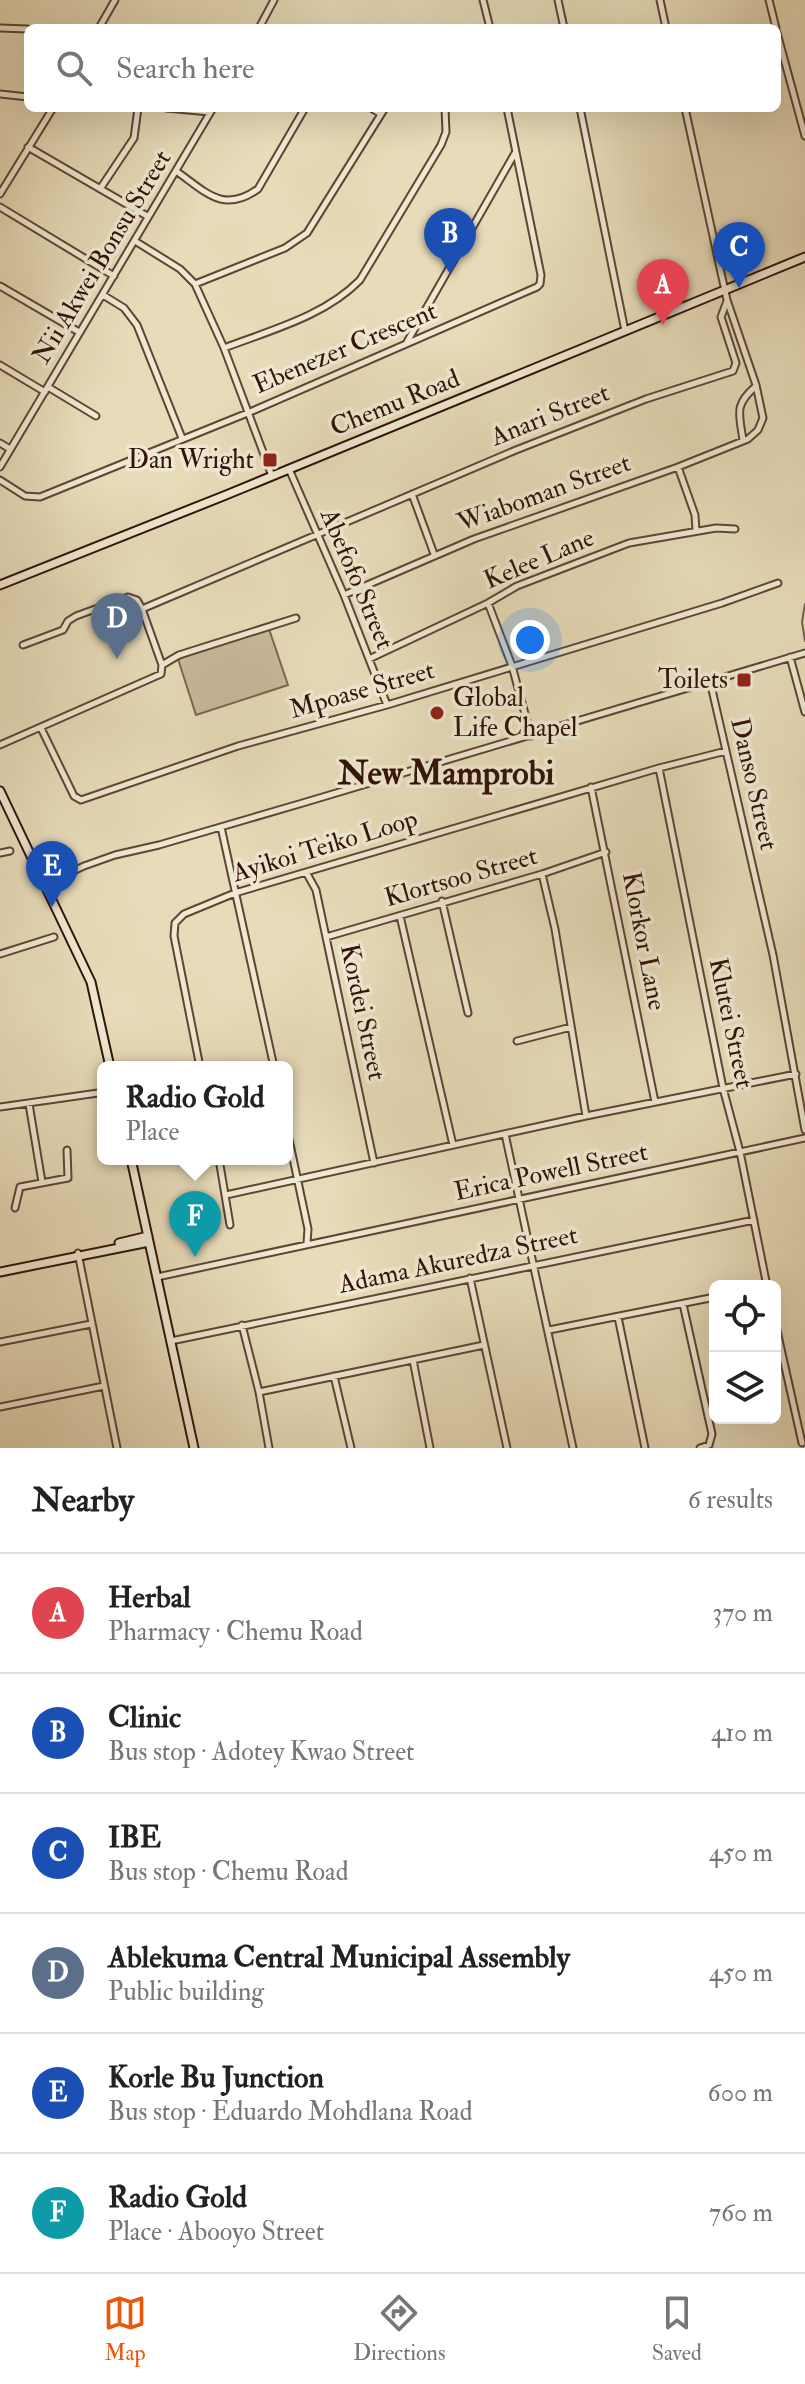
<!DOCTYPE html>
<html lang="en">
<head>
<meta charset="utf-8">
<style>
  body { margin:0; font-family:"IM FELL Double Pica",serif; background:#f6f6f6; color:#222 }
  .controls { position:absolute; right:24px; bottom:24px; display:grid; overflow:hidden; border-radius:12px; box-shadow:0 8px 32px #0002 }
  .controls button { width:72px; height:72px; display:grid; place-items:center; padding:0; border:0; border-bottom:2px solid #e0e0e0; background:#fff; color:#222; font:40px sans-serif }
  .you { position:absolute; left:530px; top:640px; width:28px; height:28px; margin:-20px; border:6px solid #fff; border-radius:50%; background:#1a73e8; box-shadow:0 0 0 12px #1a73e833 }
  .badge { display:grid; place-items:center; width:52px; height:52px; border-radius:50%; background:#ea580c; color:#fff; font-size:26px; font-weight:700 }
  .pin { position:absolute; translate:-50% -66px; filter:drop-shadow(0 2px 4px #0008) }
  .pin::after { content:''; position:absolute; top:42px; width:28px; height:24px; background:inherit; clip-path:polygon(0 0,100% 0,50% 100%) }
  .popup { position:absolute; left:97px; top:1061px; width:196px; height:104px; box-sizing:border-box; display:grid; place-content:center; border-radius:12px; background:#fff; filter:drop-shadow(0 2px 6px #0005); font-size:26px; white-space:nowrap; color:#767676 }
  .popup b { font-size:30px; color:#222 }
  .popup::after { content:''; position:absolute; left:50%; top:100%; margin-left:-16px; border:16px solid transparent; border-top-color:#fff }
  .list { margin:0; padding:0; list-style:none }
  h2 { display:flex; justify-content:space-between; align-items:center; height:104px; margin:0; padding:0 32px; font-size:34px }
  h2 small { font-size:26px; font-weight:400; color:#767676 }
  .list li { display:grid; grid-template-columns:52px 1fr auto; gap:24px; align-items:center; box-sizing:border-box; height:120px; padding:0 32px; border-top:2px solid #e0e0e0 }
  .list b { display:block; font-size:30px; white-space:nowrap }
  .list p { margin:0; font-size:26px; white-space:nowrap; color:#767676 }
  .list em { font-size:26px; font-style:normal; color:#767676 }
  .icon { flex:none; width:44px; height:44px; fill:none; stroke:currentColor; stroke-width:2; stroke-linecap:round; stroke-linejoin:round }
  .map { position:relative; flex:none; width:805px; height:1448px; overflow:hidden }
  .search { position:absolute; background:#fff; box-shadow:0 8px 32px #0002; left:24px; right:24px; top:24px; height:88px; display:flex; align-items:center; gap:20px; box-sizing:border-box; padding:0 28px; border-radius:12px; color:#767676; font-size:30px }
  .sheet { height:824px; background:#fff }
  nav { display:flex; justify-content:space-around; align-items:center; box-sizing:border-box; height:112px; border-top:2px solid #e0e0e0; background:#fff; font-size:22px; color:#767676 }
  nav a { display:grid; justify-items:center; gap:4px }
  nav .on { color:#ea580c }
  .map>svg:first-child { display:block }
  .green { fill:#c8b99b; stroke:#7c6652; stroke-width:2 }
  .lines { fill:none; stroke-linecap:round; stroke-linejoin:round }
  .stream { stroke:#79624e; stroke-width:2 }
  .street-casing { stroke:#5e4534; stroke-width:9 }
  .secondary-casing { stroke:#311308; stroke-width:11 }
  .street { stroke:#efe8d2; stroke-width:5 }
  .secondary { stroke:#efe8d2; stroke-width:7 }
  .poi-dot { fill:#8f2418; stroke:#efe8d2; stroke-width:3 }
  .labels { text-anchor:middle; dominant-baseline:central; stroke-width:7; stroke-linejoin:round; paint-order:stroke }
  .street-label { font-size:26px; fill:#311308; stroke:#efe8d2 }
  .poi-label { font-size:26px; fill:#311308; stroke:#efe8d2; text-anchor:end }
  .district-label { font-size:34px; font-weight:bold; fill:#311308; stroke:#efe8d2 }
</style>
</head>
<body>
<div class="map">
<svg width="805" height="1448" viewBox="0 0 805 1448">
  <rect width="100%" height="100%" fill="#e7dbb9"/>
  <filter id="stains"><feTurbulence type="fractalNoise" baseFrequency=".0025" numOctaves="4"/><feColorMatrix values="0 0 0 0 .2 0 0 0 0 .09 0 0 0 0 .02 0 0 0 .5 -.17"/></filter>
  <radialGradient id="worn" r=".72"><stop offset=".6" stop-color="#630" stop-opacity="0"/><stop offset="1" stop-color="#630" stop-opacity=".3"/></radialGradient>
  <path class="green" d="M269 629 288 685 196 715 178 659Z"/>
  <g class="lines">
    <path class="stream" d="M805 604 802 622 805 641"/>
    <defs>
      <path id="street" d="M483 0 490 28
        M558 0 564 28
        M660 0 666 28
        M769 0 776 28
        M0 28 28 29
        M99 28 115 0
        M259 28 274 0
        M777 33 805 136
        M0 94 28 97
        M166 108 210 112
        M371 108 381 114
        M580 108 625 331
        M28 147 147 216
        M176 171C206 192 223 214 258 189L305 108
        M100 189 134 138 138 108
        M0 194 53 108
        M0 207 114 276
        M135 241 180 269 195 284 224 348 272 476
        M195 284 285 248 307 233 385 108
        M0 286 79 332
        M103 295 124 308 137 325 182 438
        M407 342 515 153
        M224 348C271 330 325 316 360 280L441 145 446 132 445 108
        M0 365 45 392
        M48 387 96 416
        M743 440C739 413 734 405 756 386
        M0 443 10 449
        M0 467 213 108
        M678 467 695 515 696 531
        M289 469 344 595 387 705
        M0 480 25 496 40 497 250 412 537 287 540 284 541 275 507 108
        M412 494 434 554
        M344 595 474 539 678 467 748 439 758 430 763 418 756 385 727 300 685 108
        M488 603 512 666 531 736
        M142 609 516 450 646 399 733 371 736 363 721 317 727 301
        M23 645 63 630 68 621 76 616 128 597 137 600 142 609 162 665
        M790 657 805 712
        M369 659 488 603 517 586 629 543 716 528 735 529
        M710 681 773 955 805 1130
        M41 728 74 796 81 800 238 746 387 705 722 603 778 583
        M0 745 161 674 162 665 179 655 296 618
        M659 768 723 1088 740 1152 767 1286
        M591 787 655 1102
        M221 827 274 1067
        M0 853 10 851
        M306 872 316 890 374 1163
        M542 874 555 929 586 1116
        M46 884 84 866 115 855 159 845 306 802 805 653
        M442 901 468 1013
        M400 916 453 1145
        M326 937 542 874 606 852
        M0 954 54 937
        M517 1041 571 1027
        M200 1067 174 936 175 923 184 914 235 893 659 768 726 751
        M29 1104 42 1182
        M0 1107 98 1093
        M287 1130 308 1229 307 1243
        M505 1134 573 1448
        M219 1159 230 1225
        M226 1195 586 1116 796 1074
        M15 1208 20 1187 68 1178 67 1150
        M78 1253 117 1448
        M157 1277 805 1138
        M470 1278 507 1448
        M683 1304 712 1434 709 1445 700 1448
        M618 1317 645 1448
        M775 1322 802 1443
        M242 1325 259 1392 269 1448
        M549 1330 715 1297
        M171 1341 754 1220
        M0 1342 91 1324
        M413 1360 430 1448
        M334 1376 351 1448
        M259 1392 484 1345
        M0 1407 104 1386"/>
      <path id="secondary" d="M0 585 226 495 805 257
        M0 791 91 982 110 1067
        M131 1159 194 1448
        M119 1243 148 1236
        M0 1272 149 1242"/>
    </defs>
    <use href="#street" class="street-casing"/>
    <use href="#secondary" class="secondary-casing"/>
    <use href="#street" class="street"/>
    <use href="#secondary" class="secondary"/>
  </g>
  <g class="poi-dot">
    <rect x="262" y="452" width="16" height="16" rx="4"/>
    <rect x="736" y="672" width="16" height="16" rx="4"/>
    <circle cx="437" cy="713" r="8"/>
  </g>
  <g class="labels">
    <g class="street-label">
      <text transform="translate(102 257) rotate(-59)">Nii Akwei Bonsu Street</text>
      <text transform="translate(345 348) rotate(-23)">Ebenezer Crescent</text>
      <text transform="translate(395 403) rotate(-22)">Chemu Road</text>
      <text transform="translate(550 415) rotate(-22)">Anari Street</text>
      <text transform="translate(544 493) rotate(-20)">Wiaboman Street</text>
      <text transform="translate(539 559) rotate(-23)">Kelee Lane</text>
      <text transform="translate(357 579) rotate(67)">Abefofo Street</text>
      <text transform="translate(362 690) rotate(-16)">Mpoase Street</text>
      <text transform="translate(754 784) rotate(77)">Danso Street</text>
      <text transform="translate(325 846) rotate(-17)">Ayikoi Teiko Loop</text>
      <text transform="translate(461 877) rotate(-16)">Klortsoo Street</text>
      <text transform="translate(644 941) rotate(79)">Klorkor Lane</text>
      <text transform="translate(363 1012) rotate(78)">Kordei Street</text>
      <text transform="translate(731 1023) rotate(78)">Klutei Street</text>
      <text transform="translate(551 1172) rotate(-12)">Erica Powell Street</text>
      <text transform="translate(458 1260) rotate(-12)">Adama Akuredza Street</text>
    </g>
    <g class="poi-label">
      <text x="254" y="460">Dan Wright</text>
      <text x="728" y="680">Toilets</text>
      <text x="453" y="698" text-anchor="start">Global<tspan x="453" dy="30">Life Chapel</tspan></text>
    </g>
    <g class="district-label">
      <text x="446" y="773">New Mamprobi</text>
    </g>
  </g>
  <rect width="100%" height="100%" filter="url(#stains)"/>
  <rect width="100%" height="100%" fill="url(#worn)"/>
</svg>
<div class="controls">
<button><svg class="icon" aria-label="locate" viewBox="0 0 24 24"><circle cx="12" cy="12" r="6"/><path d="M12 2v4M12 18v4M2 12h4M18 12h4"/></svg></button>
<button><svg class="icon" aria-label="layers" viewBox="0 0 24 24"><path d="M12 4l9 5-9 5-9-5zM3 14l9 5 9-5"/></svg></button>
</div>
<div class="you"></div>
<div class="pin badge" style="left:663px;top:325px;background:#e0444e">A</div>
<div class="pin badge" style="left:450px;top:274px;background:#1a4fb4">B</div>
<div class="pin badge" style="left:739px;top:288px;background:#1a4fb4">C</div>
<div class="pin badge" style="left:117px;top:659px;background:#5c6f8a">D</div>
<div class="pin badge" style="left:52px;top:907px;background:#1a4fb4">E</div>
<div class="pin badge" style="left:195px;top:1257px;background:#0f9aa8">F</div>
<div class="popup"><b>Radio Gold</b>Place</div>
<div class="search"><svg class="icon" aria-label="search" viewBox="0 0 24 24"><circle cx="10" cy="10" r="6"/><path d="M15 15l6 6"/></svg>Search here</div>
</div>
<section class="sheet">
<h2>Nearby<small>6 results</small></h2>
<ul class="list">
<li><span class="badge" style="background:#e0444e">A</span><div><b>Herbal</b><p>Pharmacy · Chemu Road</p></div><em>370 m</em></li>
<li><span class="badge" style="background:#1a4fb4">B</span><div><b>Clinic</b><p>Bus stop · Adotey Kwao Street</p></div><em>410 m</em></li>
<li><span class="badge" style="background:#1a4fb4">C</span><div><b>IBE</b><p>Bus stop · Chemu Road</p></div><em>450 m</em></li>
<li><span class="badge" style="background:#5c6f8a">D</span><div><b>Ablekuma Central Municipal Assembly</b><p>Public building</p></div><em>450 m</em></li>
<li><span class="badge" style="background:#1a4fb4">E</span><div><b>Korle Bu Junction</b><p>Bus stop · Eduardo Mohdlana Road</p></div><em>600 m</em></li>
<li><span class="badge" style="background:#0f9aa8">F</span><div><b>Radio Gold</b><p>Place · Abooyo Street</p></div><em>760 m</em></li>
</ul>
</section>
<nav>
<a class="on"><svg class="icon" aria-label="map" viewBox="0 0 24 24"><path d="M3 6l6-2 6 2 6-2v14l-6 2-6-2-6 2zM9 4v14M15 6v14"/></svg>Map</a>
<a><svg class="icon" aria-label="directions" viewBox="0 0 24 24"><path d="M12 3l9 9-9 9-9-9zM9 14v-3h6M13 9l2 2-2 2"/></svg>Directions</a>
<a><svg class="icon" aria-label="saved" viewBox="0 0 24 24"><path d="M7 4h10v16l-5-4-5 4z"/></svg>Saved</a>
</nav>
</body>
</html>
